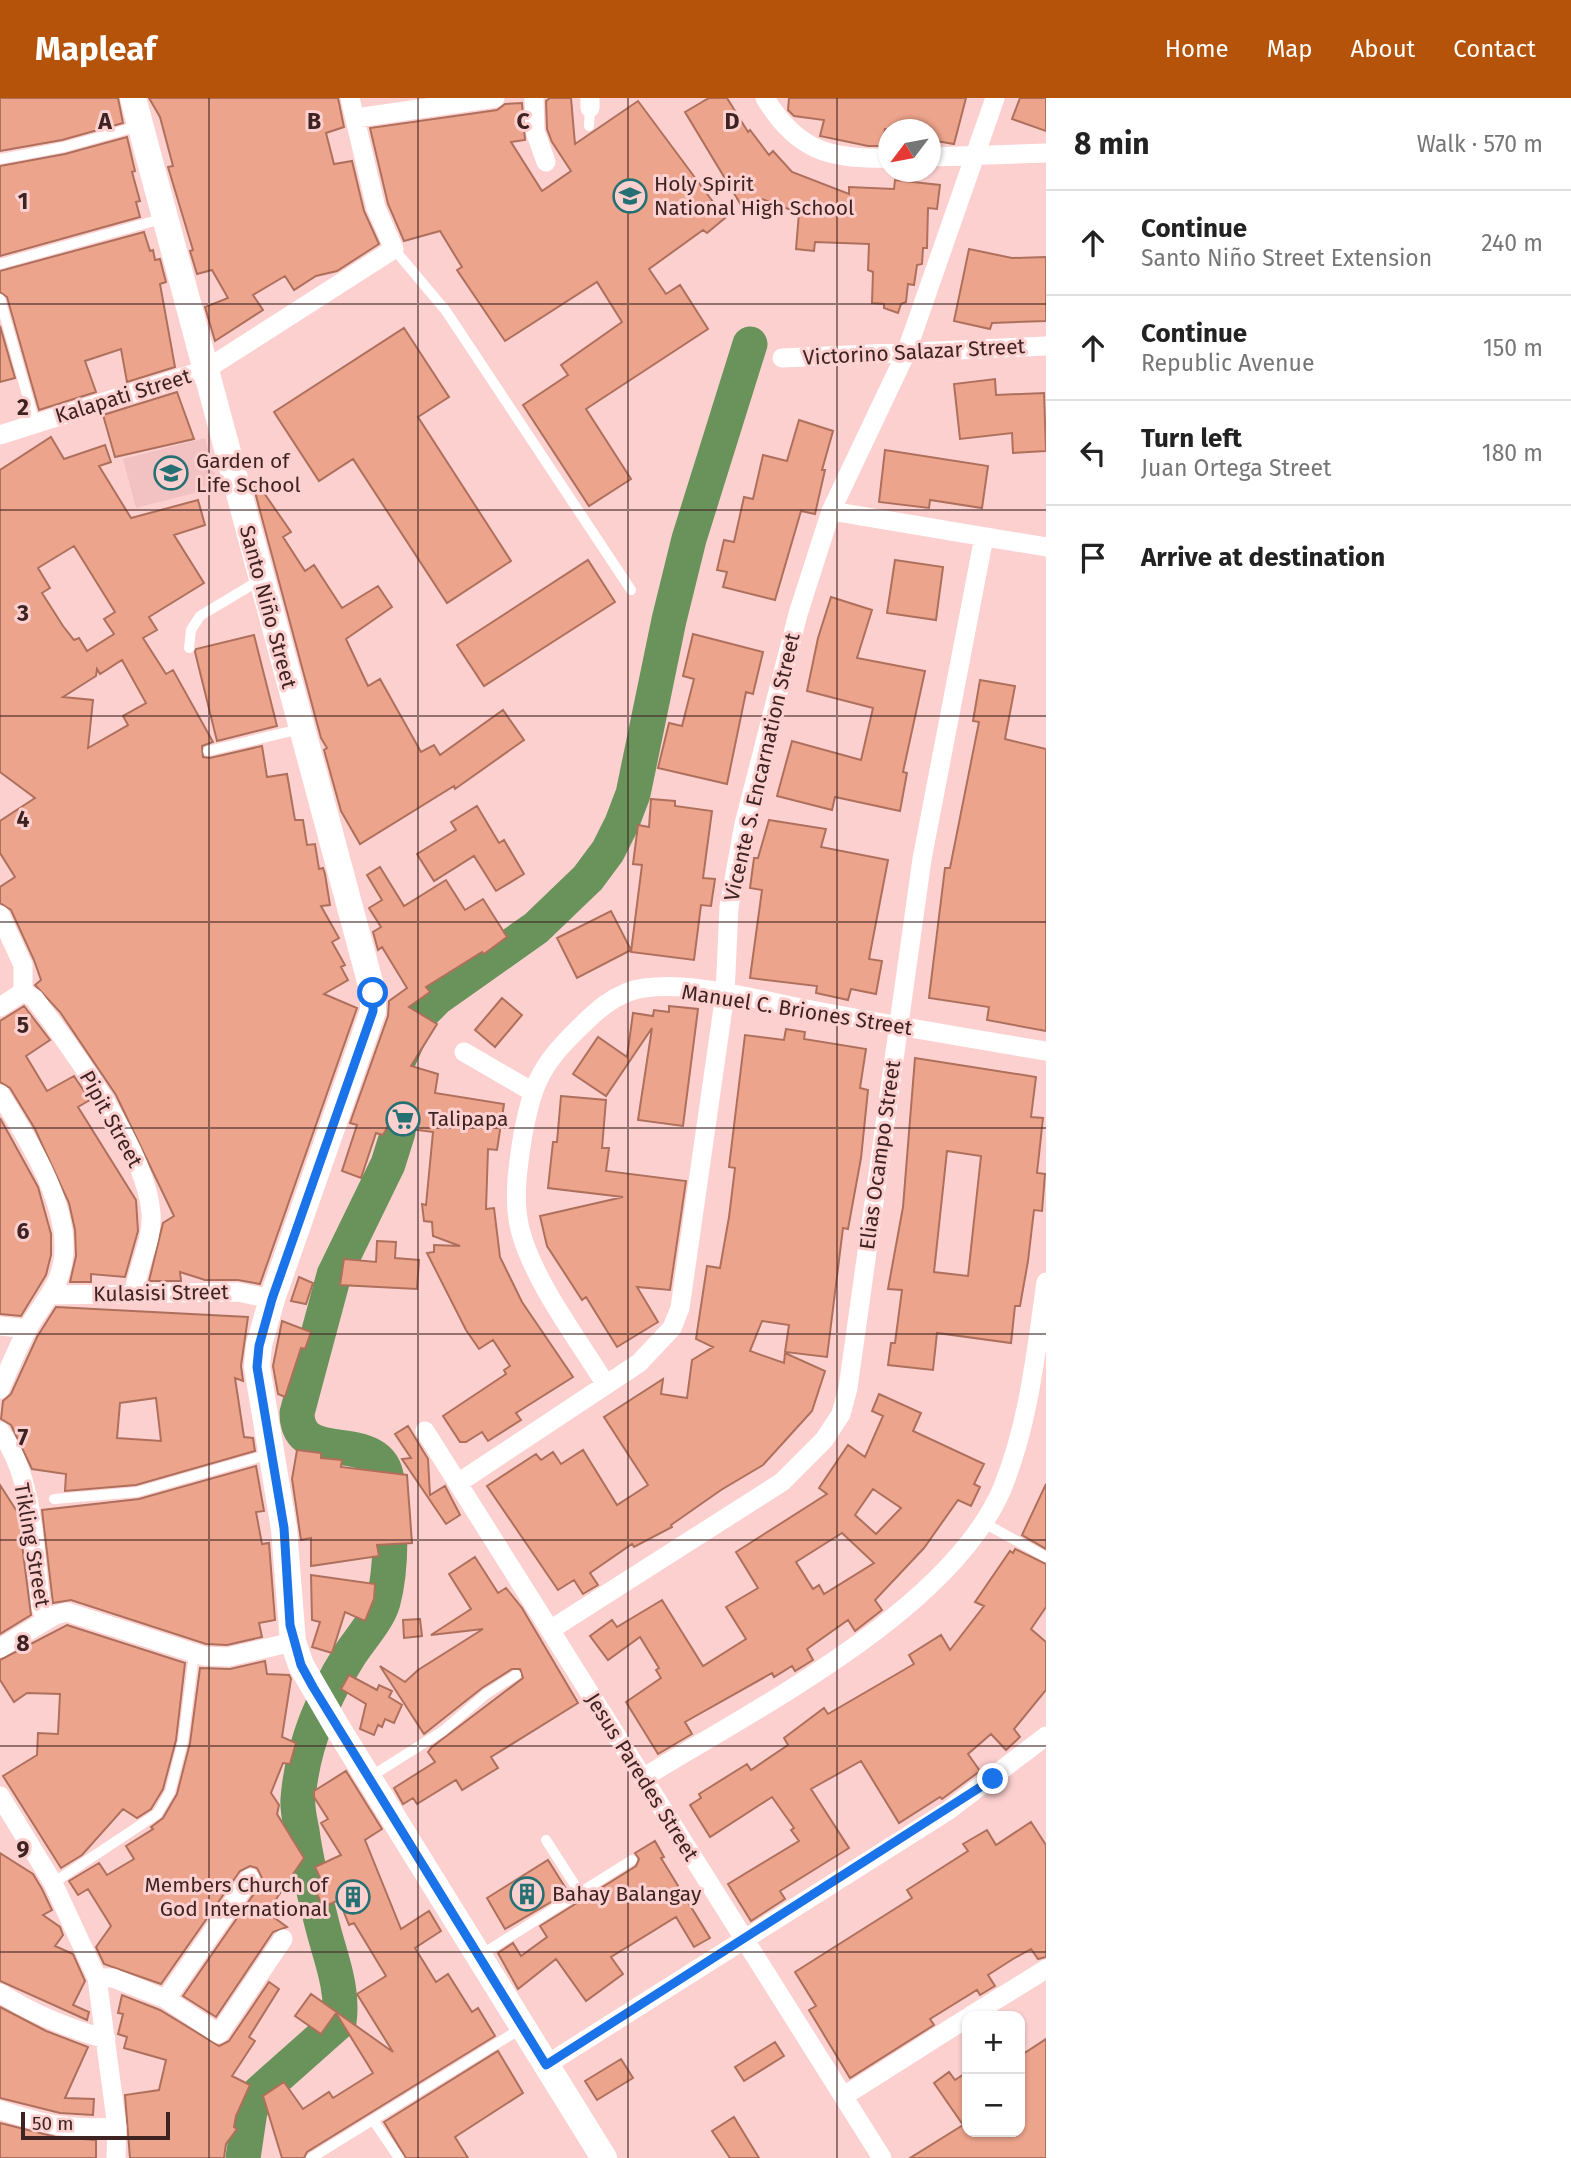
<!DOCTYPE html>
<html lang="en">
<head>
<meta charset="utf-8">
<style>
  body { margin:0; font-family:"Fira Sans",sans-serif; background:#f2f2f2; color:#222 }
  .controls { position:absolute; right:21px; bottom:21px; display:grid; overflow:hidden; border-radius:14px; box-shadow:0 2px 5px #0004 }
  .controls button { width:63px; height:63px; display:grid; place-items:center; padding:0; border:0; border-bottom:2px solid #e0e0e0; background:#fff; color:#222; font:35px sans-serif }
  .compass { position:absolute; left:878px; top:21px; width:63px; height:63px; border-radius:50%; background:#fff; box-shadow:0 2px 5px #0004; rotate:238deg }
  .scale { position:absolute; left:21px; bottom:18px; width:149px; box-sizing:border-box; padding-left:7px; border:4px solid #3e2323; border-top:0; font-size:19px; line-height:24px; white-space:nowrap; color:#3e2323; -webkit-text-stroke:5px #fdd0d0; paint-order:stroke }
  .stop { position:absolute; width:21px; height:21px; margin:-16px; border:5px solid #1a73e8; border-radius:50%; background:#fff }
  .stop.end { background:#1a73e8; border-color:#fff; box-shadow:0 2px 7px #0008 }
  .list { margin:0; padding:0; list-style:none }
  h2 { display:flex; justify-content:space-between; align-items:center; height:91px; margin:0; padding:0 28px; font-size:30px }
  h2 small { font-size:23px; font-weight:400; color:#767676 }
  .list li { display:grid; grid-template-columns:46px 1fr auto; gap:21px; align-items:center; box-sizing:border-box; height:105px; padding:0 28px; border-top:2px solid #e0e0e0 }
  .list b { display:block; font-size:26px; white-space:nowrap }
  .list p { margin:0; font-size:23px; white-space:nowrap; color:#767676 }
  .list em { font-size:23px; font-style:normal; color:#767676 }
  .icon { flex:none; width:38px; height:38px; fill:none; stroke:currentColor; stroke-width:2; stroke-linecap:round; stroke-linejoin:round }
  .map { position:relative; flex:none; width:1046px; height:2060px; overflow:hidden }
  header { display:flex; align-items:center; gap:42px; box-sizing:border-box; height:98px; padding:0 35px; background:#b45309; color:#fff }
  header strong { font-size:33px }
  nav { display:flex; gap:38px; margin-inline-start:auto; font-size:24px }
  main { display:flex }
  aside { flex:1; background:#fff }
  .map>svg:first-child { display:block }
  .built { fill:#f2c1c1 }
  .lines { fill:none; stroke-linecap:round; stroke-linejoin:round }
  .river { stroke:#69935b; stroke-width:35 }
  .building { fill:#eda48c; stroke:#ae705c; stroke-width:2; fill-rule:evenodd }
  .lane { stroke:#fff; stroke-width:10 }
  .street { stroke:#fff; stroke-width:19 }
  .secondary { stroke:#fff; stroke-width:26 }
  .route { stroke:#1a73e8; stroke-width:9 }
  .grid { fill:none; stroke:#3e2323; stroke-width:2; stroke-opacity:0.55 }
  .labels { text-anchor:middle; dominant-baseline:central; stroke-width:6; stroke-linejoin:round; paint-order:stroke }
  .poi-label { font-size:21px; fill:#3e2323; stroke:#fdd0d0; text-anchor:start }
  .street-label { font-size:21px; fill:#3e2323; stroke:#fdd0d0 }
  .grid-label { font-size:23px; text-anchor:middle; font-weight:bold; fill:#3e2323; stroke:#fdd0d0; stroke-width:6; stroke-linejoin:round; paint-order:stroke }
</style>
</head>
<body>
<header>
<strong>Mapleaf</strong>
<nav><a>Home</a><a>Map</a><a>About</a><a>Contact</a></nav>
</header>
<main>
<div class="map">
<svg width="1046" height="2060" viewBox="0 0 1046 2060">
  <rect width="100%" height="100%" fill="#fdd0d0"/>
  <path class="built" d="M205 340 218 389 136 410 123 361Z"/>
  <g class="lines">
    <path class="river" d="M243 2060 250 2013 259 1995 339 1924C344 1890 330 1859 322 1826 314 1795 306 1764 302 1733 300 1723 297 1711 298 1701 302 1650 322 1601 349 1558 359 1542 378 1522 383 1504 393 1467 390 1421 387 1383 382 1328 297 1371 297 1315L334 1177 388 1066 398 1034 394 972 418 919 437 900 536 830 588 780 608 753 622 725 633 696 669 522 689 441 750 246"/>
  </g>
  <path class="building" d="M0 0H118L123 25 62 42 0 53Z
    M149 0H338L344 29 326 35 334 66 352 63 364 113 379 146 337 173 316 178 294 192 285 178 253 197 263 212 215 243 205 209 228 200 212 172 197 176 190 153 193 152 168 69 173 68 160 19Z
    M550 0H571L575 46 638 3 725 120 707 135 703 132 649 171 666 196 680 187 708 231 586 311 631 381 589 408 523 307 568 277 561 267 622 224 597 184 505 243 457 172 462 169 440 133 404 143 388 106 370 30 497 12 505 6 522 5 525 42 511 44 542 93 571 73 552 44 547 31 546 3Z
    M709 0H727L748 34 750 32 769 57 773 53 792 74 849 96V89L894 91 895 82 940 87 937 111 928 110 927 150H923L922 166 917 167 914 187 908 186 906 204 901 206 898 215 884 210V206L872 205 873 174 868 172 869 146 815 144 814 153 796 151 799 115 762 101 748 111 741 107 685 14Z
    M789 0H966L954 46 930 42V32L885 31 882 48H868L820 38 824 22 794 18 788 12Z
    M1020 0H1046V33L1012 21Z
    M127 39 135 73 132 74 140 103 136 104 140 119 0 158V68L65 56Z
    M144 134 150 153 153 152 155 162 160 161 166 184 160 186 175 269 127 284 121 251 85 263 96 294 39 312 7 199 0 194V173Z
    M969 151 1012 160 1046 159V223L992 225 990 231 954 223Z
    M0 228 15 280 0 284Z
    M404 230 449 299 418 319 511 463 447 505 353 361 319 383 274 314Z
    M995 281 996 297 1044 295 1046 353 1013 355 1012 335 960 341 954 286Z
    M177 294 194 341 115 359 103 317Z
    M799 322 833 333 822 372H825L815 416 801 413 775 502 723 489 727 474 717 472 724 442 734 444 744 399 753 401 763 357 787 363Z
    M51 339 64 361 105 347 111 364 99 368 131 420 198 402 205 427 174 437 204 485 149 519 157 532 143 540 166 576 173 572 213 644 202 648 203 659 210 660 262 648 267 679 287 676 295 722H303L307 747 315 746 319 771 323 770 325 776 330 807 321 808 339 840 332 844 345 867 341 869 348 882 324 896 357 910 260 1186 238 1182H205L180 1174 181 1183H149L163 1125 174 1118 116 997 60 914 35 887 41 882 34 862 11 812 0 805V789L15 779 0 755V723L35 700 0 674V372ZM74 448 115 514 104 521 114 536 87 553 79 540 74 542 63 528 42 495 50 490 38 470ZM122 562 146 605 123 618 128 627 88 650 93 602 63 599 96 578 97 571 100 576Z
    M885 352 988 368 982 410 930 402 929 410 879 404Z
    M255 382 291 434 283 439 305 473 314 467 342 510 378 488 392 509 346 541 368 588 380 581 421 654 434 647 440 657 503 612 524 642 455 691 454 688 360 746 341 713 324 652 327 650 321 640 252 383Z
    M588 462 615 504 484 588 457 547Z
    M895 462 943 469 936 522 887 515Z
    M831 499 872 512 857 560 925 573 903 674 907 675 900 713 835 699 832 712 777 698 792 643 861 662 873 610 807 593 818 540Z
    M693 536 763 554 753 596 746 594 727 686 658 670 669 625 682 628 694 581 683 578Z
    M254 537 277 628 217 643 195 554 196 551Z
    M980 582 1015 588 1005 641 1046 651V933L987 922 989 909 929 900 945 770H950L979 624 973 623Z
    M651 701 675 703V708L712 713 703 780 715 781 711 808 701 807 694 862 631 854 642 767 633 766 638 727 649 729Z
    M477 708 499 745 504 742 524 776 496 793 474 758 434 783 417 756 456 732 451 724Z
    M769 722 826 731 821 749 888 762 869 861 882 863 876 896 851 891 848 902 816 895 817 888 750 880 762 792 750 790 754 760H758Z
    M380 769 404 808 446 782 465 812 483 801 507 839 484 856 482 854 426 889 430 894 409 909 437 926 411 968 438 976 435 995 504 1006 497 1052 488 1051 486 1111 494 1110 500 1159 522 1204 573 1279 516 1315 521 1322 488 1343 482 1334 466 1344H460L443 1318 506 1276 504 1272 510 1268 493 1242 479 1251 466 1232 427 1155 434 1154V1147L460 1148 433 1138 432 1124 424 1123 422 1106 426 1107 433 1034 388 1028 383 1037 376 1035 361 1080 342 1073 357 1027 350 1025 388 918 389 903 407 890 382 849 378 852 373 834 381 829 369 810 382 802 367 777Z
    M611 813 631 852 577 880 557 840Z
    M502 900 522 917 495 949 475 932Z
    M24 908 50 942 26 958 47 993 74 978 90 1002 78 1009 136 1102 138 1133 125 1179 91 1176V1184H70L76 1158 75 1132 69 1105 35 1031 10 990 0 984V923Z
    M669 908 698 911 683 1028 638 1022 652 930 606 998 573 976 598 939 627 959 633 915 653 918 654 912 669 914Z
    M786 931 805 934 804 941 866 951 860 990 868 992 861 1060 848 1131 843 1130 827 1259 785 1254 789 1227 762 1223 750 1253 784 1265 785 1255 825 1273 812 1313 763 1367 721 1392 671 1427 672 1429 634 1449 632 1446 590 1475 598 1487 583 1496 574 1482 558 1492 487 1388 536 1356 541 1362 553 1354 561 1366 583 1352 617 1407 648 1387 604 1319 663 1281 661 1296 687 1300 692 1262 713 1249 696 1241 707 1168 720 1170 729 1119 735 1070 729 1069 745 937 784 942Z
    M915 960 1036 979 1031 1019 1043 1020 1037 1075 1045 1076 1042 1113 1034 1112 1028 1163 1020 1208H1015L1011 1245 937 1235 933 1272 888 1267 891 1245H895L902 1192 888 1191 903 1109ZM947 1053 981 1058 968 1178 934 1174Z
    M561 998 606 1002 602 1050H609L606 1073 686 1083 670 1192 637 1189 658 1224 617 1249 586 1199 582 1202 547 1148 540 1118 623 1099 548 1090 553 1044H557Z
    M0 1020 38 1089 51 1136V1157L46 1177 21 1218 0 1216Z
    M377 1143 396 1144 395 1160 419 1162 417 1191 340 1187 344 1161 376 1164Z
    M299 1179 313 1185 306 1206 291 1203Z
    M56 1209 248 1219 241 1268 243 1283 235 1280 244 1339 253 1340 255 1353 136 1387 65 1393 66 1376 32 1371 11 1327 1 1321 3 1303 11 1296 37 1239ZM156 1300 161 1343 117 1340 120 1305Z
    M282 1223 311 1234 305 1251 301 1250 285 1299 278 1296 273 1268Z
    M879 1296 921 1315 913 1333 984 1366 974 1386 980 1389 971 1408 958 1402 924 1450 875 1502 882 1512 855 1533 848 1522 807 1551 813 1562 795 1573 792 1568 774 1579 772 1575 685 1624 692 1636 658 1656 626 1604 661 1580 656 1572 659 1570 640 1539 608 1562 590 1538 612 1522 617 1529 662 1502 703 1568 746 1541 726 1509 758 1490 736 1454 827 1396 819 1390 848 1347 865 1359 883 1318 872 1313ZM873 1391 901 1410 876 1436 855 1417ZM842 1435 874 1465 824 1496 819 1487 813 1491 796 1464Z
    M408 1328 428 1361 430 1397 445 1388 460 1417 446 1426 402 1361 411 1360 395 1336Z
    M297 1352 321 1355V1360L342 1362 341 1369 407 1377 412 1445 377 1447 379 1458 311 1468V1440L301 1442 292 1381Z
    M256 1368 264 1413 256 1414 262 1446 269 1445 275 1522 259 1525 262 1539 227 1547 206 1546 71 1502 53 1505 42 1412 139 1401Z
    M1046 1386V1451L1022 1437Z
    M0 1387 18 1415 31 1517 0 1536Z
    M1015 1451 1046 1466V1509L1031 1531 1046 1544V1592L1014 1631 1020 1639 1006 1652 991 1636 968 1656 980 1673 942 1701 940 1699 899 1725 861 1663 811 1691 849 1750 780 1793 785 1801 751 1823 728 1786 799 1743 791 1732 794 1730 772 1699 710 1739 690 1707 701 1700 699 1696 747 1666 751 1672 788 1647 784 1640 824 1610 828 1616 914 1566 909 1557 941 1537 950 1552 984 1508 975 1504 1010 1453 1013 1455Z
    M475 1459 498 1495 506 1490 522 1510 578 1605 491 1659 498 1670 462 1692 456 1682 417 1706 413 1700 403 1706 394 1690 435 1664 428 1654 432 1649 523 1580 520 1571H512L482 1590 424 1636 380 1568 405 1584 418 1572 483 1531 431 1537 471 1511 449 1476Z
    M311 1477 375 1486 374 1501 365 1523 345 1514 332 1555 312 1549 320 1524 312 1522Z
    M420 1521 422 1538 404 1540 403 1522Z
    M67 1527 185 1565 176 1642 163 1691 151 1711 137 1720 123 1711 82 1757 61 1770 3 1678 37 1657 38 1635 58 1636 60 1596 27 1595 14 1604 0 1582V1562Z
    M265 1563 267 1576 289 1577 291 1581 282 1639 296 1645 290 1666 283 1665 271 1695 279 1707 277 1716 304 1760 264 1819 269 1816 287 1829 273 1834 216 1919 183 1898 260 1787 262 1780 257 1770 250 1768 240 1773 161 1886 104 1866 96 1849 111 1828 88 1791 78 1797 69 1783 99 1765 107 1777 134 1761 126 1748 153 1731 151 1729 163 1720 177 1696 190 1645 200 1570 230 1571Z
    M349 1577 377 1592 379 1587 392 1593 389 1599 402 1607 394 1625 385 1621 382 1629 378 1627 374 1637 360 1631 366 1606 341 1591Z
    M346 1673 382 1731 365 1742 401 1831 429 1813 441 1833 415 1850 436 1884 448 1876 472 1914 478 1910 495 1938 307 2054 304 2060H282L263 1998 284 1984 303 2011 329 1994 333 2000 373 1975 336 1915 321 1936 295 1918 311 1896 393 1954 357 1896 386 1878 354 1825 349 1827 339 1802 323 1809 317 1796 326 1792 315 1769 341 1757 321 1725 328 1721 314 1699V1693Z
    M1031 1724 1046 1747V1859L1038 1861 1031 1851 1013 1861 988 1877 995 1888 980 1897 977 1892 930 1921 934 1927 850 1980 809 1912 816 1908 795 1874 912 1800 907 1792 968 1753 963 1746 987 1732 996 1747Z
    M655 1743 664 1759 661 1760 710 1840 694 1849 676 1819 611 1859 623 1876 586 1903 556 1861 518 1891 498 1855 513 1845 521 1858 547 1839 540 1828 636 1768 639 1761 635 1755Z
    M0 1755 33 1776 42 1791 52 1812 43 1817 60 1829 63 1837 55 1848 73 1856 85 1883 73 1907 89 1914 87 1922 0 1883Z
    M548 1762 568 1794 505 1831 487 1800Z
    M269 1884 279 1891 249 1939 255 1943 232 1978 250 1987 236 2018 234 2029 237 2031 226 2046 224 2060H130L125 1997 159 1992 166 1962 124 1950 127 1939 118 1936 123 1916 118 1915 122 1897 160 1912 219 1948 229 1943Z
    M0 1909 46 1933 88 1949 65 2000 94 2001 93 2017 60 2015 0 2000Z
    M1046 1941V2060H910L963 2027 934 1985 949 1974 955 1982 967 1974V2034H1020V1958Z
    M775 1944 784 1958 744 1983 735 1969Z
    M498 1953 523 1995 455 2039 468 2060H406L384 2024Z
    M621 1961 633 1980 597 2002 585 1983Z
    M734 2019 759 2060H730L712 2033Z
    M0 2025 56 2039 96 2042V2060H0Z"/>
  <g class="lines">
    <path class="lane" d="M589 28 590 10
      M0 61 64 49 139 28
      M394 151 446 213 631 492
      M0 166 165 120
      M0 201 35 325
      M189 550 191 532 200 518 260 482
      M208 653 300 631
      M54 1401 137 1394 270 1356
      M984 1425 1046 1459
      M370 1679 443 1633 486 1596 516 1577
      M546 1742 580 1795
      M53 1785 157 1716 170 1694 183 1643 194 1556
      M479 1858 632 1762
      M373 2022 399 2060
      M311 2060 522 1930"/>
    <path class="street" d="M534 0 535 33 546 64
      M765 0C796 52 830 62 888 60
      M590 10V0
      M356 20 495 0
      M930 59 1046 55
      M782 260 1046 248
      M0 337 205 272 394 151 376 110 350 0
      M831 413 1046 449
      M0 817 23 867V894
      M23 894 34 900C73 952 146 1052 151 1115 153 1142 138 1168 134 1194
      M0 909 23 894
      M464 954 531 993
      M0 996C29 1044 82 1123 58 1181 51 1199 36 1214 27 1232 17 1251 9 1271 0 1291
      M50 1197 238 1194 272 1201
      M0 1228 28 1231
      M606 1287C578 1241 536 1187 521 1135 512 1104 518 1067 523 1036 531 995 537 973 567 942 589 920 612 894 644 890 693 883 758 902 806 911 886 926 966 940 1046 953
      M0 1333C35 1382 34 1451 41 1509L46 1522
      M425 1333 882 2060
      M458 1385 639 1265 672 1230 680 1210 725 896 729 809 744 726 798 516 831 413 906 255 995 0
      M550 1532 782 1384 824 1342 841 1316 848 1290 922 761 984 439
      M0 1550 55 1517 67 1514 204 1558 228 1559 293 1544
      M643 1680C754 1611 949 1514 1002 1391 1029 1325 1036 1254 1046 1184
      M0 1698 53 1785 97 1880 117 2029 116 2060
      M97 1880H113L166 1901 219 1936 283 1841
      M0 1895C34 1917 67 1930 106 1941
      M166 1901 250 1780
      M970 1918 1046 1871
      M546 1967 949 1712 1046 1638
      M844 1998 967 1920
      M0 2012C47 2027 68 2032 117 2029"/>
    <path class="secondary" d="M133 0 373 895V913L272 1201 259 1247 257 1269 284 1431 293 1544 301 1567 337 1629 604 2060"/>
  </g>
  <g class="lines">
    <path class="route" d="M373 895V913L272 1201 259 1248 257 1269 284 1430 290 1527 301 1567 313 1589 546 1967 993 1681"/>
  </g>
  <path class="grid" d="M209 0V2060M418 0V2060M628 0V2060M837 0V2060M0 206H1046M0 412H1046M0 618H1046M0 824H1046M0 1030H1046M0 1236H1046M0 1442H1046M0 1648H1046M0 1854H1046"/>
  <defs>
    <symbol id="school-ring" viewBox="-11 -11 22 22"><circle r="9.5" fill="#fdd0d0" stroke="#257073" stroke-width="1.5"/><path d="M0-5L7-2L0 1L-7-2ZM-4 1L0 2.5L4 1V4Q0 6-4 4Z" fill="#257073"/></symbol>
    <symbol id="supermarket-ring" viewBox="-11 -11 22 22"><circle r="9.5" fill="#fdd0d0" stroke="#257073" stroke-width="1.5"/><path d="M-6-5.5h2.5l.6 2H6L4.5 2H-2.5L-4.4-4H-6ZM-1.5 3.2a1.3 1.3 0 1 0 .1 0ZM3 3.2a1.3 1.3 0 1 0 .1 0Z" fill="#257073"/></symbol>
    <symbol id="building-ring" viewBox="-11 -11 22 22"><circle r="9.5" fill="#fdd0d0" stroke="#257073" stroke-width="1.5"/><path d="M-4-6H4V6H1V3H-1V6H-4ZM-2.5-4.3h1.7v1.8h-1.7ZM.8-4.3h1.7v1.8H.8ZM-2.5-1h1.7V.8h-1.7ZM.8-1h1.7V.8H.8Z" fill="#257073"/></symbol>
  </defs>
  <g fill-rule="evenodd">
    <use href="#school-ring" x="611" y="79" width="38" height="38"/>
    <use href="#school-ring" x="152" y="356" width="38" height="38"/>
    <use href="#supermarket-ring" x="384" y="1002" width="38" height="38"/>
    <use href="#building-ring" x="508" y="1777" width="38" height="38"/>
    <use href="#building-ring" x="334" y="1780" width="38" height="38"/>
  </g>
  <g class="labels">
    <g class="poi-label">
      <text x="654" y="86">Holy Spirit<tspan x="654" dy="24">National High School</tspan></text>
      <text x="196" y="363">Garden of<tspan x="196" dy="24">Life School</tspan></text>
      <text x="428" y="1021">Talipapa</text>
      <text x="328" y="1787" text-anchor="end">Members Church of<tspan x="328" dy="24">God International</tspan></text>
      <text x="552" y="1796">Bahay Balangay</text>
    </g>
    <g class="street-label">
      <text transform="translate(914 254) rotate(-3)">Victorino Salazar Street</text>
      <text transform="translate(123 298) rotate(-17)">Kalapati Street</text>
      <text transform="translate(268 509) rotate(75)">Santo Niño Street</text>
      <text transform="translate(762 669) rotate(-77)">Vicente S. Encarnation Street</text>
      <text transform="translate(797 912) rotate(9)">Manuel C. Briones Street</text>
      <text transform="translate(111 1021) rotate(61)">Pipit Street</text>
      <text transform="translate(880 1057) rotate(-82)">Elias Ocampo Street</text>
      <text transform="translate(161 1195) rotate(-1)">Kulasisi Street</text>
      <text transform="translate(32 1447) rotate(80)">Tikling Street</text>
      <text transform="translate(642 1679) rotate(58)">Jesus Paredes Street</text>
    </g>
  </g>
  <g class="grid-label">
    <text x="105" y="31">A</text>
    <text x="314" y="31">B</text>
    <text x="523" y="31">C</text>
    <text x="732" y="31">D</text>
    <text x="23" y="111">1</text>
    <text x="23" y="317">2</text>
    <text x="23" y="523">3</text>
    <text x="23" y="729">4</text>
    <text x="23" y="935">5</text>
    <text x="23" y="1141">6</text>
    <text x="23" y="1347">7</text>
    <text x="23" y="1553">8</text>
    <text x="23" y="1759">9</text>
  </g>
</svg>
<div class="controls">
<button>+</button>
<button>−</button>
</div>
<svg class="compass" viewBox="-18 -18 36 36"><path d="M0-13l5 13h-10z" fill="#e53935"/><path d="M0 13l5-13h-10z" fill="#767676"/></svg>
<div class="scale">50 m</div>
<div class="stop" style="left:373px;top:895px"></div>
<div class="stop end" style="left:993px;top:1681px"></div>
</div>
<aside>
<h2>8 min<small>Walk · 570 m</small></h2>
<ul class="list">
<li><svg class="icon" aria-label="ahead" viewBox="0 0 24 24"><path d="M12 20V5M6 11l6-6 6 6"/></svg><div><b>Continue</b><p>Santo Niño Street Extension</p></div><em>240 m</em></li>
<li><svg class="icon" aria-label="ahead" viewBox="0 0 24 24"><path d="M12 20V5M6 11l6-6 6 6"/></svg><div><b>Continue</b><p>Republic Avenue</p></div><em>150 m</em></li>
<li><svg class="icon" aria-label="left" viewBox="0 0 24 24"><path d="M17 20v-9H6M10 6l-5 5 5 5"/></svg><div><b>Turn left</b><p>Juan Ortega Street</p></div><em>180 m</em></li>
<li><svg class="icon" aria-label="arrive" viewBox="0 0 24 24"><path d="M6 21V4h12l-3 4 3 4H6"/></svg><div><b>Arrive at destination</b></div></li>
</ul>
</aside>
</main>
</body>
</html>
